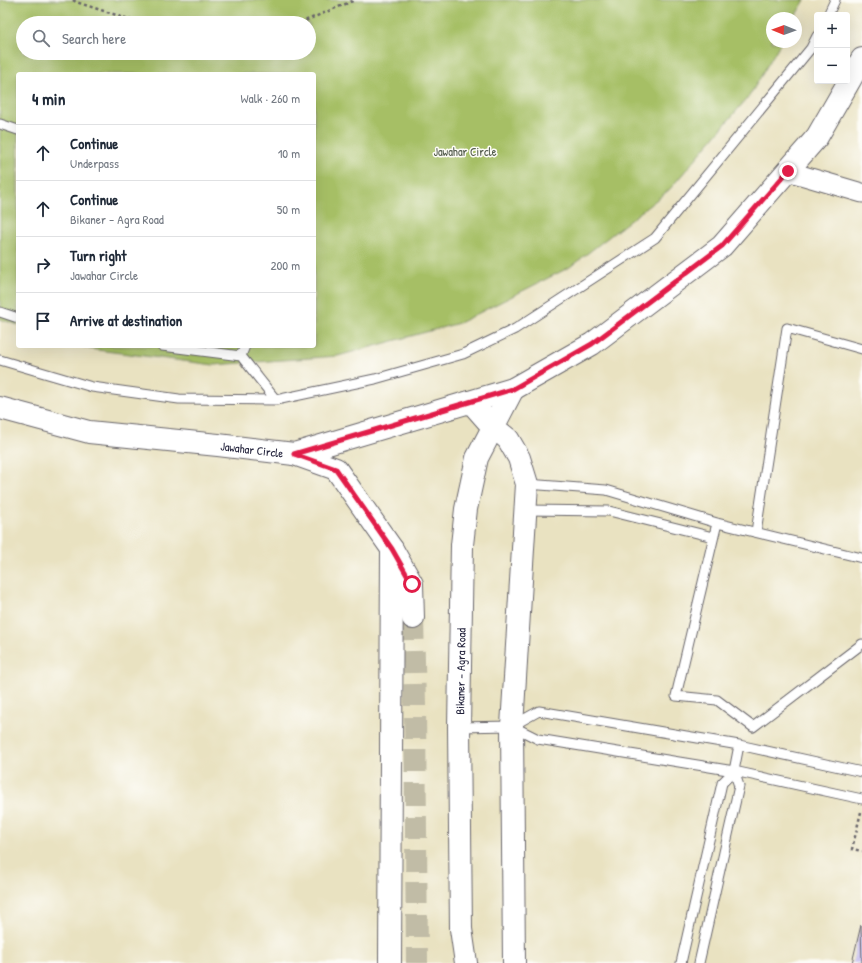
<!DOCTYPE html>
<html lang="en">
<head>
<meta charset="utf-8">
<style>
  body { margin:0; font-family:"Patrick Hand",sans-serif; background:#f2f2f3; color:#1f2937 }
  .controls { position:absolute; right:12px; top:12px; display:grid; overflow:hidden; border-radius:4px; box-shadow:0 4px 16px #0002 }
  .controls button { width:36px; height:36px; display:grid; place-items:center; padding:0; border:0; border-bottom:1px solid #e0e1e3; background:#fff; color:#1f2937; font:20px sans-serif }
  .compass { position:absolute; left:766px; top:12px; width:36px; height:36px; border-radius:50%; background:#fff; box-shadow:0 4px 16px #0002; rotate:271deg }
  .stop { position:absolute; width:12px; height:12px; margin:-9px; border:3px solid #e11d48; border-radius:50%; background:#fff }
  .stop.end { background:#e11d48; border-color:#fff; box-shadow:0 1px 4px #0008 }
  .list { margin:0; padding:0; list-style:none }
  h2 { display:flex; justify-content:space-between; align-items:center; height:52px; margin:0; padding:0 16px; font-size:17px }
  h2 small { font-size:13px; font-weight:400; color:#747a83 }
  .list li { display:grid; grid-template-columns:26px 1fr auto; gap:12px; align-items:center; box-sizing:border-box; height:56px; padding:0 16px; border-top:1px solid #e0e1e3 }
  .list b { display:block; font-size:15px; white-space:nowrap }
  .list p { margin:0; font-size:13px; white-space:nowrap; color:#747a83 }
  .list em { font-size:13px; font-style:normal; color:#747a83 }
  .icon { flex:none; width:22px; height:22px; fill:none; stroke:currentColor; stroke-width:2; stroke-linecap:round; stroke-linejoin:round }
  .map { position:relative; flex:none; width:862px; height:963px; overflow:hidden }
  .search { position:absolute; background:#fff; box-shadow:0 4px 16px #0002; left:16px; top:16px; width:300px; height:44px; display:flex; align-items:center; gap:10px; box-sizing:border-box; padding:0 14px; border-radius:22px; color:#747a83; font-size:15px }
  .panel { position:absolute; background:#fff; box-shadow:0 4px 16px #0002; left:16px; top:72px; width:300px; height:276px; border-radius:4px }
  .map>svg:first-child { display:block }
  .green { fill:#a6bf65; stroke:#647050; fill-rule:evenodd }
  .building { fill:#b5abed }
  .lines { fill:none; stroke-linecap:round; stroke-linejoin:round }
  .primary-tunnel { stroke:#c1bca6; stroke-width:22; stroke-dasharray:22 11; stroke-linecap:butt }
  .service-casing { stroke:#68656a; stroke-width:11 }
  .minor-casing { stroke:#68656a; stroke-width:21 }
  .tertiary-casing { stroke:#68656a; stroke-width:24 }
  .primary-casing { stroke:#68656a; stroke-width:24 }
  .path { stroke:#68656a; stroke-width:2.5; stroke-dasharray:3 3; stroke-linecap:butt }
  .service { stroke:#fff; stroke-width:9 }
  .minor { stroke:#fff; stroke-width:19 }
  .tertiary { stroke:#fff; stroke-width:22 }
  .primary { stroke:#fff; stroke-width:22 }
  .route { stroke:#e11d48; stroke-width:5 }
  .labels { text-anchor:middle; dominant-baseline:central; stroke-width:3; stroke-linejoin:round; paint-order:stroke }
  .park-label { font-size:12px; fill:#50594a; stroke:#fdfcf7 }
  .street-label { font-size:12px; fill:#22223b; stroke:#fdfcf7 }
</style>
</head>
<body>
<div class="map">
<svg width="862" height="963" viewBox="0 0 862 963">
  <rect width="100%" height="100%" fill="#fdfcf7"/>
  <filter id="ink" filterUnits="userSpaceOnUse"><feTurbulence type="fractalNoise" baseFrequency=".025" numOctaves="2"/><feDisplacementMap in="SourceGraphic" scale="8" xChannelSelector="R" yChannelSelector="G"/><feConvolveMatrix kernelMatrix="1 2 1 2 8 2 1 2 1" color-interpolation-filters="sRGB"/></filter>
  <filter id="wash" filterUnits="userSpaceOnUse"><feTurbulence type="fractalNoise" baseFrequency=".012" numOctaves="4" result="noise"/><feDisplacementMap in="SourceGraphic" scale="16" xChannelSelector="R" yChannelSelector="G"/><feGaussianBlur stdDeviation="0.9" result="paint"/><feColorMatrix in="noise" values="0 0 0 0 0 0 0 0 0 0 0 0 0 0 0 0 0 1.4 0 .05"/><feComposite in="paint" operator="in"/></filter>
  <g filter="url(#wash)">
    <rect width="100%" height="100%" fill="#e9e2c1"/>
    <path class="green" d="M0 0H805L794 18H772V42H781L750 95 669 190 570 267 459 323 338 356 214 365 90 349 81 346H314V74H18V325L0 319ZM23 23H309V53H23Z"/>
    <g id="blocks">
      <path class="building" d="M861 925 862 963H852Z"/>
    </g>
  </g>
  <g filter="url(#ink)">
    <use href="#blocks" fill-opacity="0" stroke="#68656a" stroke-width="1"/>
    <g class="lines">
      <path class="primary-tunnel" d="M413 618 415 705 417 963"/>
      <defs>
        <path id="service" d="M828 15 835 0
          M0 124 18 130
          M0 312 18 318
          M162 346 241 356 276 400
          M241 356 245 346
          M0 360 92 387 179 399 276 400 375 379 463 354 515 329 655 238 811 48 817 36
          M527 484 606 490 717 523 862 558
          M526 510 609 511 713 537
          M717 523 676 696 717 700 753 727 862 644
          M756 532 787 328 862 349
          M512 726 538 739 734 771 862 799
          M459 727 512 726 539 711 739 745 862 772
          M681 963 722 783 734 771
          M699 963 739 786 734 771 739 745"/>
        <path id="minor" d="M787 171 862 193"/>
        <path id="tertiary" d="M471 402 493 427 508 439 519 458 527 484 512 726 514 963"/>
        <g id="primary">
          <path id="s1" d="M0 408 89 432 218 445 294 454 513 389 592 344 722 246 817 137 862 59"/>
          <path d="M294 454 336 469 392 549 412 584 413 618"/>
          <path d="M390 963 392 549"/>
          <path id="s2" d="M466 963 461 929 459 727 462 545 466 509 477 458 513 389"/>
        </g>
      </defs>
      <use href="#service" class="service-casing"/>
      <use href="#minor" class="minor-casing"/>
      <use href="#tertiary" class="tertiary-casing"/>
      <use href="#primary" class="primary-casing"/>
      <path class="path" d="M73 0 76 2 141 23
        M300 23 355 0
        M861 812 852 849 862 851"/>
      <use href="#service" class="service"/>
      <use href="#minor" class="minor"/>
      <use href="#tertiary" class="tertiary"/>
      <use href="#primary" class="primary"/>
    </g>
  </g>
  <g class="lines" filter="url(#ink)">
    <path class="route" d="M412 584 392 549 336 469 294 454 513 389 592 344 722 246 788 171"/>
  </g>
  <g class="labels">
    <g class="park-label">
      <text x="465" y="151">Jawahar Circle</text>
    </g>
    <g class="street-label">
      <text stroke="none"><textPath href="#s1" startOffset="256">Jawahar Circle</textPath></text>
      <text stroke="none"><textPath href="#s2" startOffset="292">Bikaner - Agra Road</textPath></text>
    </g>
  </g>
</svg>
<div class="controls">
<button>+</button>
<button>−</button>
</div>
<svg class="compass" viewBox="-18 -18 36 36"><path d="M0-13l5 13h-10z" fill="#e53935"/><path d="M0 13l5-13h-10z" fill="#747a83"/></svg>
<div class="stop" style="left:412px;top:584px"></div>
<div class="stop end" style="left:788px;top:171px"></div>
<div class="search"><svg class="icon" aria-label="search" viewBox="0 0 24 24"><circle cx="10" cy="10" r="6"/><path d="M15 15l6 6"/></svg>Search here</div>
<section class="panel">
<h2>4 min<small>Walk · 260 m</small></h2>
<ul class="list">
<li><svg class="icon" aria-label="ahead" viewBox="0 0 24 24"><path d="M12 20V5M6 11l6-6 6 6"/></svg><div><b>Continue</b><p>Underpass</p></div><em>10 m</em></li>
<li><svg class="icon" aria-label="ahead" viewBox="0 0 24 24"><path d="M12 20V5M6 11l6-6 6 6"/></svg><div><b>Continue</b><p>Bikaner - Agra Road</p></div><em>50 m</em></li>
<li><svg class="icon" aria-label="right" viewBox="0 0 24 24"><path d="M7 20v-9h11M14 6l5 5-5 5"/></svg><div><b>Turn right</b><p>Jawahar Circle</p></div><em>200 m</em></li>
<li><svg class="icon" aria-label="arrive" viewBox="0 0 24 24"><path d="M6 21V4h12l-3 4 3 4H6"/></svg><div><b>Arrive at destination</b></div></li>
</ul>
</section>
</div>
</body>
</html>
